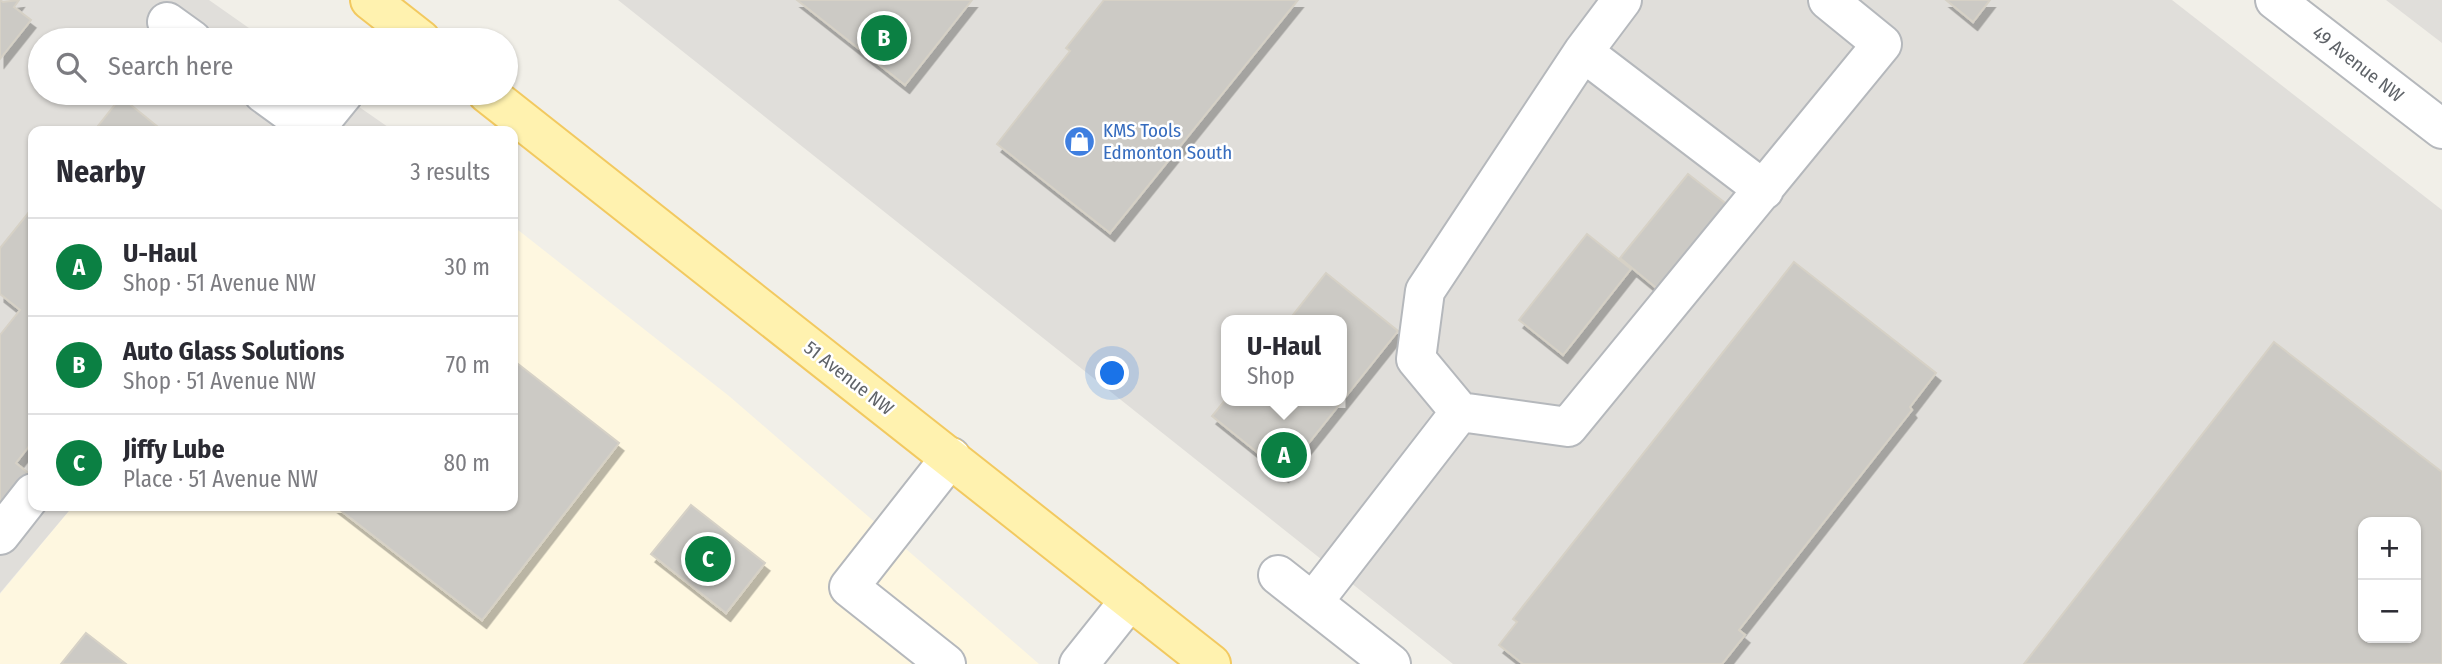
<!DOCTYPE html>
<html lang="en">
<head>
<meta charset="utf-8">
<style>
  body { margin:0; font-family:"Fira Sans Condensed",sans-serif; background:#f2f2f3; color:#2b2b33 }
  .controls { position:absolute; right:21px; bottom:21px; display:grid; overflow:hidden; border-radius:14px; box-shadow:0 2px 5px #0004 }
  .controls button { width:63px; height:63px; display:grid; place-items:center; padding:0; border:0; border-bottom:2px solid #e1e1e2; background:#fff; color:#2b2b33; font:35px sans-serif }
  .you { position:absolute; left:1113px; top:374px; width:24px; height:24px; margin:-18px; border:5px solid #fff; border-radius:50%; background:#1a73e8; box-shadow:0 0 0 10px #1a73e833 }
  .badge { display:grid; place-items:center; width:46px; height:46px; border-radius:50%; background:#0b8043; color:#fff; font-size:23px; font-weight:700 }
  .pin { position:absolute; translate:-50% -50%; border:4px solid #fff; box-shadow:0 2px 7px #0006 }
  .popup { position:absolute; left:1221px; top:315px; width:126px; height:91px; box-sizing:border-box; display:grid; place-content:center; border-radius:14px; background:#fff; filter:drop-shadow(0 2px 5px #0005); font-size:23px; white-space:nowrap; color:#7c7c81 }
  .popup b { font-size:26px; color:#2b2b33 }
  .popup::after { content:''; position:absolute; left:50%; top:100%; margin-left:-14px; border:14px solid transparent; border-top-color:#fff }
  .list { margin:0; padding:0; list-style:none }
  h2 { display:flex; justify-content:space-between; align-items:center; height:91px; margin:0; padding:0 28px; font-size:30px }
  h2 small { font-size:23px; font-weight:400; color:#7c7c81 }
  .list li { display:grid; grid-template-columns:46px 1fr auto; gap:21px; align-items:center; box-sizing:border-box; height:98px; padding:0 28px; border-top:2px solid #e1e1e2 }
  .list b { display:block; font-size:26px; white-space:nowrap }
  .list p { margin:0; font-size:23px; white-space:nowrap; color:#7c7c81 }
  .list em { font-size:23px; font-style:normal; color:#7c7c81 }
  .icon { flex:none; width:38px; height:38px; fill:none; stroke:currentColor; stroke-width:2; stroke-linecap:round; stroke-linejoin:round }
  .map { position:relative; flex:none; width:2442px; height:664px; overflow:hidden }
  .search { position:absolute; background:#fff; box-shadow:0 2px 5px #0004; left:28px; top:28px; width:490px; height:77px; display:flex; align-items:center; gap:18px; box-sizing:border-box; padding:0 24px; border-radius:38px; color:#7c7c81; font-size:26px }
  .panel { position:absolute; background:#fff; box-shadow:0 2px 5px #0004; left:28px; top:126px; width:490px; height:385px; border-radius:14px }
  .map>svg:first-child { display:block }
  .commercial { fill:#fef7e0 }
  .industrial { fill:#e0deda; fill-rule:evenodd }
  .building { fill:#cccac5; stroke:#d6d1c6; stroke-width:2; fill-rule:evenodd; filter:url(#shadow) }
  .lines { fill:none; stroke-linecap:round; stroke-linejoin:round }
  .minor-casing { stroke:#b5b8bc; stroke-width:42 }
  .major-casing { stroke:#f2c960; stroke-width:42 }
  .minor { stroke:#fff; stroke-width:38 }
  .major { stroke:#fff2af; stroke-width:38 }
  .labels { text-anchor:middle; dominant-baseline:central; stroke-width:5; stroke-linejoin:round; paint-order:stroke }
  .street-label { font-size:19px; fill:#5f6368; stroke:#fff }
  .shop-label { font-size:19px; fill:#366cbe; stroke:#fff; text-anchor:start }
</style>
</head>
<body>
<div class="map">
<svg width="2442" height="664" viewBox="0 0 2442 664">
  <defs>
    <filter id="shadow"><feDropShadow dx="4.5" dy="8" stdDeviation="0" flood-color="#0004"/></filter>
  </defs>
  <rect width="100%" height="100%" fill="#f1efe8"/>
  <path class="commercial" d="M513 226 729 396 1039 664H0V594L73 506H513Z"/>
  <path class="industrial" d="M0 0H209L266 40H40V93H339L388 127 384 131H33V506H73L0 593Z
    M618 0H2172L2442 210V664H1453ZM1226 320H1342V401H1226ZM2363 522H2416V638H2363Z
    M2386 0H2442V43Z"/>
  <path class="building" d="M0 0 3 2 19 0 14 7 31 20 0 59Z
    M797 0H972L905 85Z
    M1104 0H1298L1110 233 997 144 1070 51 1066 48Z
    M1946 0H1990L1973 22Z
    M121 97 163 131H94Z
    M1688 174 1729 206 1660 291 1620 258Z
    M33 207V441L16 463 33 477 0 518V335L20 310 0 294V248Z
    M1587 234 1631 269 1563 355 1519 320Z
    M1794 262 1936 373 1910 407 1912 410 1739 630 1745 635 1722 664H1523L1499 645 1517 622 1513 619Z
    M1326 273 1398 331 1284 474 1212 416 1226 399V401H1342V320H1289Z
    M2274 342 2442 472V664H2024ZM2363 522H2416V638H2363Z
    M513 360 619 443 482 620 335 506H513Z
    M691 505 765 563 726 613 651 554Z
    M86 633 126 664H61Z"/>
  <g class="lines">
    <defs>
      <path id="minor" d="M1622 0 1583 52 1425 291 1416 359 1460 412 1568 427 1882 44 1828 0
        M2275 0 2442 129
        M167 22 192 40
        M1583 52 1764 190
        M263 93 314 130
        M313 131 344 93
        M0 535 33 493
        M1278 575 1391 664
        M1313 602 1460 412
        M946 664 849 587 951 457
        M1079 664 1130 600"/>
      <path id="major" d="M370 0 421 40
        M487 93 1211 664"/>
    </defs>
    <use href="#minor" class="minor-casing"/>
    <use href="#major" class="major-casing"/>
    <use href="#minor" class="minor"/>
    <use href="#major" class="major"/>
  </g>
  <defs>
    <symbol id="shop-disc" viewBox="-11 -11 22 22"><circle r="9.5" fill="#3f7fe0" stroke="#fff"/><path d="M-5-2.5h2.3a2.7 3.5 0 0 1 5.4 0H5L5.5 6h-11ZM-1.5-2.5h3a1.5 2.3 0 0 0-3 0Z" fill="#fff"/></symbol>
  </defs>
  <g fill-rule="evenodd">
    <use href="#shop-disc" x="1062" y="124" width="35" height="35"/>
  </g>
  <g class="labels">
    <g class="street-label">
      <text transform="translate(2358 64) rotate(38)">49 Avenue NW</text>
      <text transform="translate(849 378) rotate(38)">51 Avenue NW</text>
    </g>
    <g class="shop-label">
      <text x="1103" y="130">KMS Tools<tspan x="1103" dy="22">Edmonton South</tspan></text>
    </g>
  </g>
</svg>
<div class="controls">
<button>+</button>
<button>−</button>
</div>
<div class="you"></div>
<div class="pin badge" style="left:1284px;top:455px">A</div>
<div class="popup"><b>U-Haul</b>Shop</div>
<div class="pin badge" style="left:884px;top:38px">B</div>
<div class="pin badge" style="left:708px;top:559px">C</div>
<div class="search"><svg class="icon" aria-label="search" viewBox="0 0 24 24"><circle cx="10" cy="10" r="6"/><path d="M15 15l6 6"/></svg>Search here</div>
<section class="panel">
<h2>Nearby<small>3 results</small></h2>
<ul class="list">
<li><span class="badge">A</span><div><b>U-Haul</b><p>Shop · 51 Avenue NW</p></div><em>30 m</em></li>
<li><span class="badge">B</span><div><b>Auto Glass Solutions</b><p>Shop · 51 Avenue NW</p></div><em>70 m</em></li>
<li><span class="badge">C</span><div><b>Jiffy Lube</b><p>Place · 51 Avenue NW</p></div><em>80 m</em></li>
</ul>
</section>
</div>
</body>
</html>
